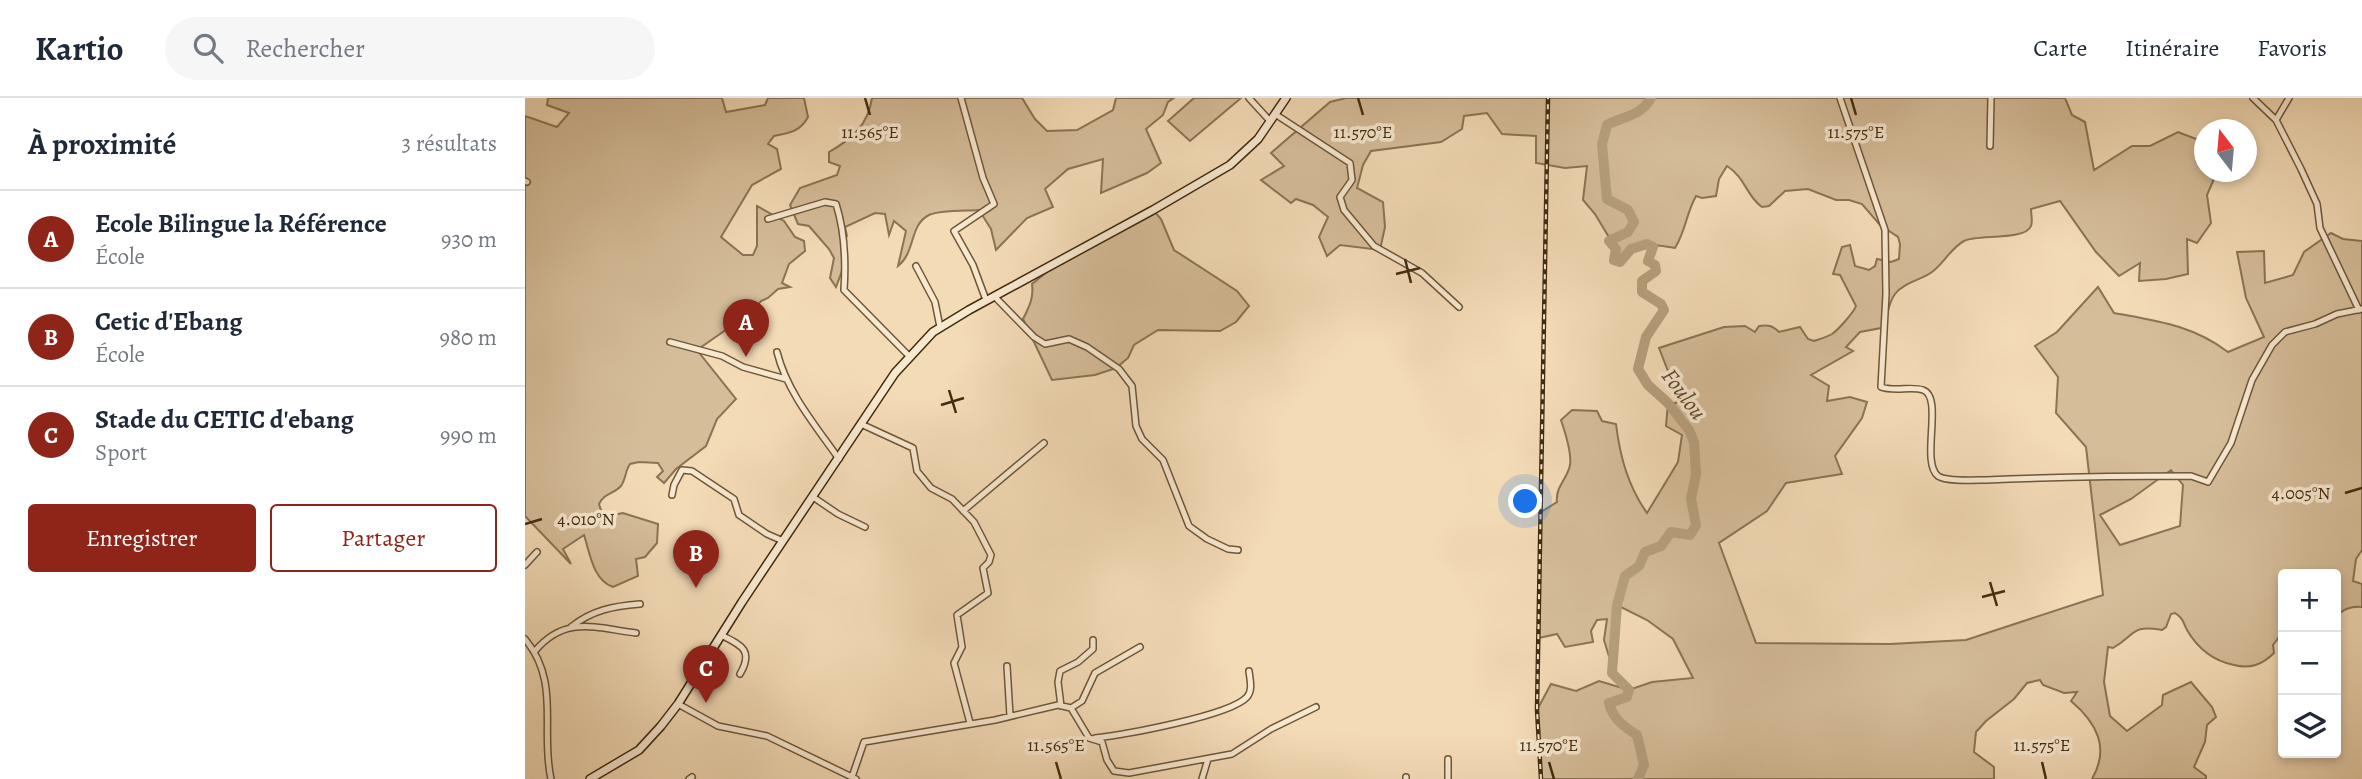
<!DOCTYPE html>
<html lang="fr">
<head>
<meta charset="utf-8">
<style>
  body { margin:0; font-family:Alegreya,serif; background:#f6f6f7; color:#1f2937 }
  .controls { position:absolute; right:21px; bottom:21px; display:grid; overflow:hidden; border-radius:7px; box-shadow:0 4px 10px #0003 }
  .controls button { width:63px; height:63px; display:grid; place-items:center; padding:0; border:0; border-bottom:2px solid #e0e1e3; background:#fff; color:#1f2937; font:35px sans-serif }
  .compass { position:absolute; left:1669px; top:21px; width:63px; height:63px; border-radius:50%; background:#fff; box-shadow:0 4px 10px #0003; rotate:344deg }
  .you { position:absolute; left:1001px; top:404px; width:24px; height:24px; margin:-18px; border:5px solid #fff; border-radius:50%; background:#1a73e8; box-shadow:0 0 0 10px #1a73e833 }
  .badge { display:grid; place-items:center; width:46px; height:46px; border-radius:50%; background:#8f2418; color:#fff; font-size:23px; font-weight:700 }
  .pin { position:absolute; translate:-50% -58px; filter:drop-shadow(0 2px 4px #0008) }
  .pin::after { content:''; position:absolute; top:37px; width:24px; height:21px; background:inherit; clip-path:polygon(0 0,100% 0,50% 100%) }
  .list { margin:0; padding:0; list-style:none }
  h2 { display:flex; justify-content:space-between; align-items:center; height:91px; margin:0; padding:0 28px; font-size:30px }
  h2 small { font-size:23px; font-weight:400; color:#747a83 }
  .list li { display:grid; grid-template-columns:46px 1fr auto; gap:21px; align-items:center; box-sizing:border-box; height:98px; padding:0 28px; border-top:2px solid #e0e1e3 }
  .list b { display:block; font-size:26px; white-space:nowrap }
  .list p { margin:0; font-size:23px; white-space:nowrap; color:#747a83 }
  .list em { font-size:23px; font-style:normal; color:#747a83 }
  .actions { display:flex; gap:14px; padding:21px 28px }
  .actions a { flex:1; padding:16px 0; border:2px solid #8f2418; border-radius:7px; text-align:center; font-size:24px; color:#8f2418 }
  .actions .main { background:#8f2418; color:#fff }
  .icon { flex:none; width:38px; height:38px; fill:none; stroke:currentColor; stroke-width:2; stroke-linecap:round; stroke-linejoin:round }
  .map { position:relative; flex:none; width:1837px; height:681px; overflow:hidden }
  header { display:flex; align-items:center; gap:42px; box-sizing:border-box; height:98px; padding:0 35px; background:#fff; border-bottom:2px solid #e0e1e3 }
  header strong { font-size:33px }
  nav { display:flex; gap:38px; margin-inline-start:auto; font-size:24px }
  .search { width:490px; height:63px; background:#f6f6f7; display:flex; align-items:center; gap:18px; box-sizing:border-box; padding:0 24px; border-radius:38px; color:#747a83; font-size:26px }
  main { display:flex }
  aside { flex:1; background:#fff }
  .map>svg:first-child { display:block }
  .green { fill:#d5bd99; stroke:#8a7454; stroke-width:2; fill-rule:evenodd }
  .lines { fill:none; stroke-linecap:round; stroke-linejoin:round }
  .river { stroke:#b6a07d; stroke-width:10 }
  .street-casing { stroke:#6d5838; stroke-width:8 }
  .secondary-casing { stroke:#402c0e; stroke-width:10 }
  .street { stroke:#f7e8d0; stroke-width:5 }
  .secondary { stroke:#f7e8d0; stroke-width:7 }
  .rail-casing { stroke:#402c0e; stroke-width:4.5 }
  .rail { stroke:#f7e8d0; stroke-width:2; stroke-dasharray:5; stroke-linecap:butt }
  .ticks { fill:none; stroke:#402c0e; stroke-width:2.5 }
  .labels { text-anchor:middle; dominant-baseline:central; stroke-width:7; stroke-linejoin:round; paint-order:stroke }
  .water-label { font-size:23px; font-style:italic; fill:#5e492a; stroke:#f7e8d0 }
  .ticks-label { font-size:18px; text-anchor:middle; fill:#402c0e; stroke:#f7e8d0; stroke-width:7; stroke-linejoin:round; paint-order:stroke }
</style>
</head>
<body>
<header>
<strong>Kartio</strong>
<div class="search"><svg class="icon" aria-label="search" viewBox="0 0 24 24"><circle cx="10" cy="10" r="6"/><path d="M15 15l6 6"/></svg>Rechercher</div>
<nav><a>Carte</a><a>Itinéraire</a><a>Favoris</a></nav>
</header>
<main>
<aside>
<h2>À proximité<small>3 résultats</small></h2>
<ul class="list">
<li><span class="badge">A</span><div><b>Ecole Bilingue la Référence</b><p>École</p></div><em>930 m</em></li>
<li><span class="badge">B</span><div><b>Cetic d'Ebang</b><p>École</p></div><em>980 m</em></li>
<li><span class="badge">C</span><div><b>Stade du CETIC d'ebang</b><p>Sport</p></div><em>990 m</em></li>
</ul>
<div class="actions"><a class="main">Enregistrer</a><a>Partager</a></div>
</aside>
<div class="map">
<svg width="1837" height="681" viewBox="0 0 1837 681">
  <rect width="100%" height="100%" fill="#f3dbb6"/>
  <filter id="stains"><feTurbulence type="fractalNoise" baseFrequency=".00286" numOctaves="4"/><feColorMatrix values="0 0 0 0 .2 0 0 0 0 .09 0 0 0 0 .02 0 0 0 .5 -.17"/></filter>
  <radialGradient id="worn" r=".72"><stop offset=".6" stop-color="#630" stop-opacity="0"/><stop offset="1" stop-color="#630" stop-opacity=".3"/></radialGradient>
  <path class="green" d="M23 0H197L201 14 240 7 243 0H279L283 19C275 34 264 35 249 38L243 46 252 51 256 71 227 87 196 139 218 157H228L232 148V108L259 123 270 139 279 143 280 153 264 166 257 185 265 189 253 191 243 200 236 203 228 213 172 252 211 301 192 321 181 348 151 371 139 385 132 379 138 373 133 365 114 364 105 366C100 373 101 381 96 388 89 396 79 395 74 406L78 419 98 415 133 426 132 445 120 459 111 461 113 478 88 489C68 482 65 456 59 437L38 451 46 466 0 418V18L32 29 44 15 22 7Z
    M347 0H497L510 21 522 33 552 32 588 12 591 0H649L643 4 638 17 621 31 636 65 622 75 576 95 578 61 543 71 520 91 528 109 502 120 471 152 466 131 454 112C442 113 414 112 404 117 384 127 391 154 373 168L381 133 369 123 364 137 360 116 350 115 320 129 322 138 316 146 318 170 311 189 305 180 309 160 304 151 284 128 273 126 265 107 275 90 312 77 315 68 304 64V54C327 41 343 27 347 0Z
    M669 0H716L665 43 643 23Z
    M821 0H1540L1547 17 1560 24 1569 72 1607 48H1625L1653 34 1679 44 1680 74H1692L1682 97 1686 125 1672 145 1662 141 1663 176 1641 181 1614 183 1615 165 1594 178 1571 154 1535 103 1506 111C1506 116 1508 124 1506 128 1500 143 1452 136 1439 143 1426 150 1419 165 1407 174 1396 182 1378 185 1370 196 1362 207 1364 218 1356 230L1335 234 1321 249 1328 253 1286 277 1304 288 1302 303 1325 299 1342 304 1337 320 1310 358 1317 376 1261 385 1242 413 1194 445 1231 545 1365 546 1441 542 1578 497 1561 349 1531 315 1533 279 1510 248 1532 234 1573 189 1589 215C1632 223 1667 227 1703 254L1739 239 1721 200 1712 154 1739 153 1740 185 1768 177 1779 154 1806 135 1818 141 1837 143V452L1831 461 1828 483 1837 486V509C1827 508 1816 511 1811 520V476H1758V534L1748 547 1749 555C1737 567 1725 571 1709 567 1689 563 1673 551 1662 532 1658 524 1658 520 1650 515L1646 516 1641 529 1637 532C1605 527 1613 535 1588 550L1583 549 1579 584 1585 618 1602 633 1637 607 1638 597 1666 584 1687 609 1691 619 1682 627 1680 644 1669 669 1681 678V681H1567C1585 650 1572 625 1546 603L1552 594 1539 595 1518 587 1515 582 1502 585 1489 601 1461 623 1451 634 1449 654 1469 669V681H1016L1012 612 1026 586 1051 593 1074 583 1104 592 1127 584 1168 580 1148 541 1122 522 1092 507 1087 568 1079 542 1082 521 1072 522 1066 533 1068 544 1040 549 1032 536 1014 540 1016 414 1032 404C1030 389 1043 380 1045 367 1047 354 1040 334 1036 322L1047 312 1072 313 1077 323 1091 326C1095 359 1103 388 1122 415L1153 364 1157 337 1141 328 1143 305H1152L1148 286 1134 250 1199 229 1220 228 1230 234 1234 228C1243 227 1247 227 1254 234L1275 229 1283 241 1289 243C1295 241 1302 239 1307 236 1313 232 1329 214 1331 208L1315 177 1308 176 1317 149 1325 147 1330 168 1344 172 1350 168 1352 161 1366 164 1374 161 1375 146 1373 139 1355 127 1337 106 1324 102H1311L1283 91 1260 93 1244 108 1237 109C1221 98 1221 80 1202 68L1194 81 1191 98 1177 100 1171 98C1161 116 1161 132 1150 150 1124 146 1113 142 1095 164L1089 162 1091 151 1070 116 1058 102 1062 68 1040 70 1011 65V38L977 36 962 15 939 18 937 31 916 44 846 53 838 67 832 90 858 104 860 129 855 152 815 147 802 158 794 139 803 119 788 107 771 101 766 105 736 82 759 68 746 55 805 4ZM1646 372 1658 387 1655 428 1595 447 1575 417 1606 401Z
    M628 112 636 121 649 152 712 193 724 208 711 224 695 233 633 232 609 247 603 260 591 270 570 277 527 282 498 221C504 209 509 200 507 186L538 161Z"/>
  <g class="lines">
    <path class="river" d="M1113 681 1119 667 1112 637C1098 628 1088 621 1084 605L1102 599 1104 592 1087 575 1092 507 1100 478 1114 468 1120 454 1136 448 1146 434 1165 437 1171 427 1166 401 1171 376 1169 344 1164 332 1143 305 1123 287 1113 271 1121 239 1139 212 1136 206 1117 194V183L1131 173 1130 167 1123 163 1128 149 1122 146 1106 151 1095 164 1089 162 1091 151 1084 143 1103 134 1109 124 1103 112 1082 101 1077 46 1082 27C1099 18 1116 18 1126 0"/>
    <defs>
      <path id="street" d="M436 0 458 80 469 106 429 133 448 167 461 202
        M724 0 745 23
        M1315 0 1360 132 1361 196 1356 289C1370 294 1386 288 1398 292 1419 299 1395 364 1413 378 1421 384 1451 382 1461 382 1530 379 1598 378 1666 378L1683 384 1706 345 1727 282 1747 247 1760 234 1790 226 1812 216 1837 211
        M1728 0 1751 22 1776 71 1792 106 1795 130 1834 212
        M750 16 825 65 827 82 815 99 819 112 849 148 897 175 934 209
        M1751 22 1764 0
        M1465 48 1466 0
        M0 83 2 84
        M243 121 300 104 311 106C320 134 321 162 319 192L384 258
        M391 168 410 204 415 229
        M469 198 509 239 520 246 544 241 562 249 594 271 607 288 611 328 617 341 638 362 664 428 682 441 703 451 713 452
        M145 244 197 258 218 269 261 281
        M252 254C262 294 290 327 314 361
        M336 326 388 350 392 373 406 390 427 401 449 424 466 457 464 464 458 470 463 495 432 517 437 549 429 565 445 625
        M147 397 149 387 157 372 167 373 209 401 214 417 242 436 258 443
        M288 399 313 416 340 429
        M438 413 519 345
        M0 467 12 454
        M46 529C67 512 89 508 115 506
        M196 537C216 547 229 552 215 576
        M0 541C36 584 15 632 26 681
        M10 553C40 517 71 530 111 535
        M482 568 485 618
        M153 606 193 628 242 638 331 681
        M536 608 533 584 535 573 553 564 568 551V542
        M546 610 557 603 570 575 615 549
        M570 640C597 637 705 618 722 599 728 592 725 582 724 573
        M327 679 339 644 470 622 533 607 546 610 564 640 577 644 582 662 589 673 604 675 707 656 746 631 791 609
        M164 681 167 679
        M677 681 683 661
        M881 681V679
        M923 681V661"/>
      <path id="secondary" d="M65 681 114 652 136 628 153 606 217 504 370 275 408 234 444 212 628 112 705 67 733 41 761 0"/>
    </defs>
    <use href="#street" class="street-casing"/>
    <use href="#secondary" class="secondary-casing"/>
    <use href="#street" class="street"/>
    <use href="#secondary" class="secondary"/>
    <defs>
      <path id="rail" d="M1016 681 1012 612 1023 0"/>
    </defs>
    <use href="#rail" class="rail-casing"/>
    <use href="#rail" class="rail"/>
  </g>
  <path class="ticks" d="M340 0 345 17M833 0 838 17M1326 0 1331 17M880 161 886 185M871 176 895 170M424 292 431 315M416 307 439 300M1820 395 1837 390M0 426 17 421M1465 484 1472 508M1457 499 1480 493M531 664 536 681M1024 664 1029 681M1517 664 1521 681"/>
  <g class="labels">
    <g class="water-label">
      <text transform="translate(1159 296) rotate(53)">Foulou</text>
    </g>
  </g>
  <g class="ticks-label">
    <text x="345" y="40">11.565°E</text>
    <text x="838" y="40">11.570°E</text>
    <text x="1331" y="40">11.575°E</text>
    <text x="1776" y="401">4.005°N</text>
    <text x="61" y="427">4.010°N</text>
    <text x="1024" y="653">11.570°E</text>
    <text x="531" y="653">11.565°E</text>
    <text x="1517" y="653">11.575°E</text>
  </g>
  <rect width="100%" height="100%" filter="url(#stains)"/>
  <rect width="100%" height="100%" fill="url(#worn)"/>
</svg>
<div class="controls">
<button>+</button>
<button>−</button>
<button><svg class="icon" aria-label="layers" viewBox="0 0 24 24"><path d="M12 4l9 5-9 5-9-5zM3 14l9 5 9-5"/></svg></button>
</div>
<svg class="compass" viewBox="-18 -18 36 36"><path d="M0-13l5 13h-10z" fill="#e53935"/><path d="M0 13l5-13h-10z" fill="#747a83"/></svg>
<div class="you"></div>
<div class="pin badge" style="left:221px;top:259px">A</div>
<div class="pin badge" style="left:171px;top:490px">B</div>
<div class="pin badge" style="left:181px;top:605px">C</div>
</div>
</main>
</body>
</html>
